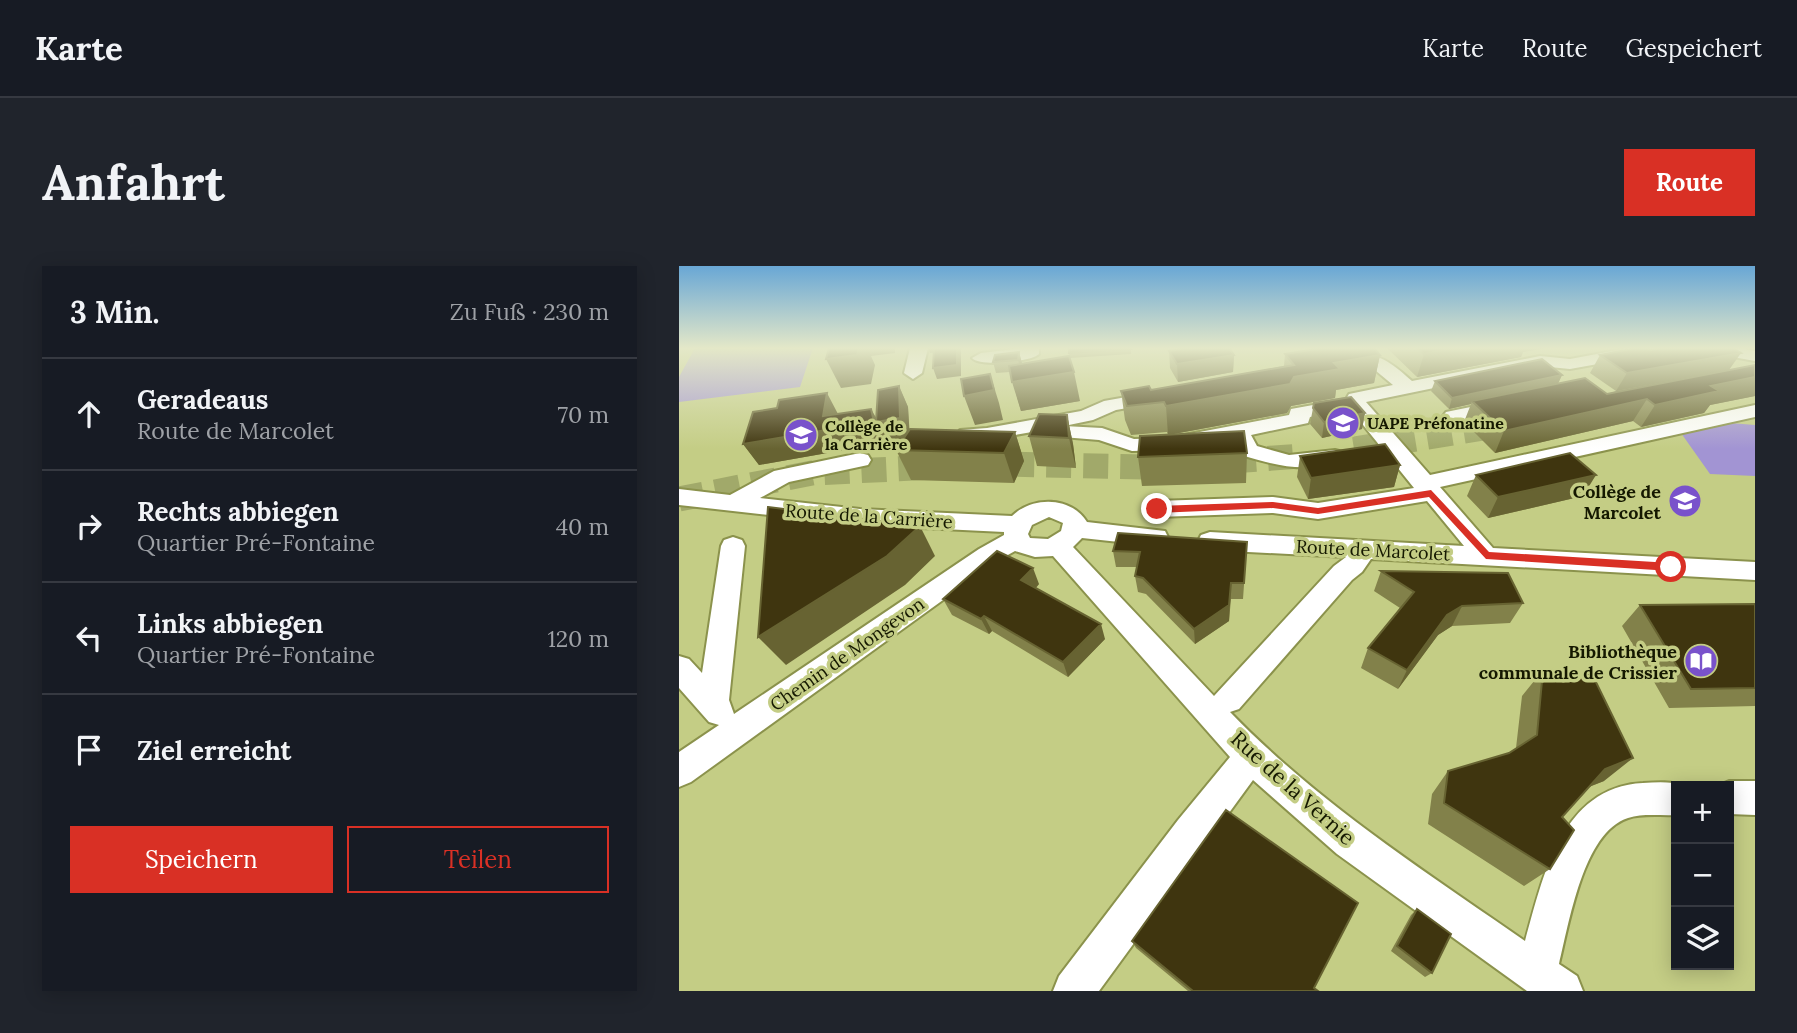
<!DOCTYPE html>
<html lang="de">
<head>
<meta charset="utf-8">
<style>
  body { margin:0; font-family:Lora,serif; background:#20242c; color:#f1f3f6 }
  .controls { position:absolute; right:21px; bottom:21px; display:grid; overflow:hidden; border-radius:0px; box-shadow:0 4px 18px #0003 }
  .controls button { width:63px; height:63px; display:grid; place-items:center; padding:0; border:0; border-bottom:2px solid #363941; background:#171b24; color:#f1f3f6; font:35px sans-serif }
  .stop { position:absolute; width:21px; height:21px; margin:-16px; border:5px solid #d93025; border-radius:50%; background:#fff }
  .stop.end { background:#d93025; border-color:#fff; box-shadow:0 2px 7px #0008 }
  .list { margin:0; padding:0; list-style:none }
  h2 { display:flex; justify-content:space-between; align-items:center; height:91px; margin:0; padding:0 28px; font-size:30px }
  h2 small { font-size:23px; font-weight:400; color:#9ea1a6 }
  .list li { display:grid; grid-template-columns:46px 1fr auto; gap:21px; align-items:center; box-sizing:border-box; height:112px; padding:0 28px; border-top:2px solid #363941 }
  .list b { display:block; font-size:26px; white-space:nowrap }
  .list p { margin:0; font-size:23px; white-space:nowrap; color:#9ea1a6 }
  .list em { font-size:23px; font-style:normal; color:#9ea1a6 }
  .actions { display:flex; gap:14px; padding:21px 28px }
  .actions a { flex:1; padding:16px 0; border:2px solid #d93025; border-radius:0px; text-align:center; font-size:24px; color:#d93025 }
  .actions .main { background:#d93025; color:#fff }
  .icon { flex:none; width:38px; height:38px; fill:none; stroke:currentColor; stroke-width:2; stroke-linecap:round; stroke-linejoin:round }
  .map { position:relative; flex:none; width:1076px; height:725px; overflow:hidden; border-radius:0px }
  header { display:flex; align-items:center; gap:42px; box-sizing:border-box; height:98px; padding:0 35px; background:#171b24; border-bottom:2px solid #363941 }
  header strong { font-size:33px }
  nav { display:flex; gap:38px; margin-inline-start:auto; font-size:24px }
  .intro { display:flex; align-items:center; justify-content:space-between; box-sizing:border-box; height:168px; padding:0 42px }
  h1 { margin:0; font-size:49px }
  .button { padding:18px 32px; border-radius:0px; background:#d93025; color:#fff; font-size:24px; font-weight:700 }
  main { display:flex; gap:42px; padding:0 42px }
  aside { flex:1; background:#171b24; border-radius:0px; box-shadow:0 4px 18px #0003 }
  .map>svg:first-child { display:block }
  .green { fill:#a294d3 }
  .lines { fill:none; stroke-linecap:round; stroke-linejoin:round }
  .major-tunnel { stroke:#a1a96a; stroke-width:25; stroke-dasharray:25 12; stroke-linecap:butt }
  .minor-casing { stroke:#8b924c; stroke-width:4 }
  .minor { fill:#fff; fill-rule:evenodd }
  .wall { fill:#82814a }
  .shaded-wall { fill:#676332 }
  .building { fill:#3f350f; stroke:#676332; stroke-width:2 }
  .route { fill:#d93025 }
  .labels { text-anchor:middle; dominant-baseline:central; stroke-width:7; stroke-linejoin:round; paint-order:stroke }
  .far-poi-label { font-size:16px; font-weight:bold; fill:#151800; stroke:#c4cd85; text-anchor:start }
  .poi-label { font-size:18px; font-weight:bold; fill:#151800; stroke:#c4cd85; text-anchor:end }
  .street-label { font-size:18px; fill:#151800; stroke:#c4cd85 }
  .near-street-label { font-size:21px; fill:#151800; stroke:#c4cd85 }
</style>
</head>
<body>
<header>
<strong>Karte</strong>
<nav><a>Karte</a><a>Route</a><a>Gespeichert</a></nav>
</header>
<div class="intro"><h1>Anfahrt</h1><a class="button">Route</a></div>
<main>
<aside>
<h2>3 Min.<small>Zu Fuß · 230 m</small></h2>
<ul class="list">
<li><svg class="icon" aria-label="ahead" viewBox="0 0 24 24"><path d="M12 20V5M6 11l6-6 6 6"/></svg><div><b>Geradeaus</b><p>Route de Marcolet</p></div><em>70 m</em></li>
<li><svg class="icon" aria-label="right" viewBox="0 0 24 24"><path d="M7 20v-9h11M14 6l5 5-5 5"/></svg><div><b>Rechts abbiegen</b><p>Quartier Pré-Fontaine</p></div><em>40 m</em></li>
<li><svg class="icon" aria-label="left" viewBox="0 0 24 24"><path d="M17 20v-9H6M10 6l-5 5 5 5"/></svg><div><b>Links abbiegen</b><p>Quartier Pré-Fontaine</p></div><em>120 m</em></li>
<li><svg class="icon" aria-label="arrive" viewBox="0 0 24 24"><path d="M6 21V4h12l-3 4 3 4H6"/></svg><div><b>Ziel erreicht</b></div></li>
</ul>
<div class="actions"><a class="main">Speichern</a><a>Teilen</a></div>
</aside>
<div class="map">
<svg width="1076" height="725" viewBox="0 0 1076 725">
  <rect width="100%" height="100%" fill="#c4cd85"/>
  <path class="green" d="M16 82H134L121 121 0 136V111Z
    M1051 157 1076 159V210L1031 208 1002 167Z"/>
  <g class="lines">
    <path class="major-tunnel" d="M675 183 841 156
      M0 233 133 207 319 198 470 201 623 190"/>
    <defs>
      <path id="minor" d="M231 82H249L243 107 234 113 225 107Z
        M342 82H360V88C352 96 301 101 293 92L302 87Z
        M950 82H1061L1076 85V95L1032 87 963 90 891 103 861 100 687 136 751 209 1076 139V151L761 221 814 282 1076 296V314L692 293 683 306 673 314 560 443 551 446C638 536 744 604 846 675 864 611 882 521 964 517 978 516 993 515 1007 520H997V549C982 550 964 547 949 552 904 566 890 658 880 698L898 710 904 725H848L658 588 574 514 420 725H374L380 710 499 554 551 491 374 290 356 291 336 285 318 295 12 516 0 521V486L40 459 30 456 0 422V390L10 393 23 407 42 280 45 274 54 271 63 274 66 280 50 434 55 448 300 283 325 269V266L181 259 0 239V223L51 229 95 205 181 187 189 189 192 194 189 199 110 216 81 232 181 243 333 250C353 230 392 230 408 256L486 265 489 271 486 277 477 280 403 272 394 281 535 430 655 300 667 291 531 284 522 281 519 275 522 269 531 266 785 280 748 235 639 253 594 247 478 251 470 249 466 243 470 237 478 235 594 231 639 237 735 222 672 144 631 151 629 157 572 169 578 180 610 189 656 184 664 186 667 191 664 196C622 206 602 201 562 189L553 172 489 184 453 185 420 174 371 170 368 166 370 163 308 174 281 172 278 168 281 164 308 162 402 145 425 135 481 125 488 127 491 131 488 135 437 144 414 154 385 160 423 162 455 173 489 172 610 149 612 143 667 133 670 128 714 119 690 99H658L655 95C660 90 663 90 670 89 699 85 713 97 733 115L861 90 891 93ZM370 251 384 257 382 265 369 273 351 272 349 268 353 259Z
        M826 134 833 136 836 140 833 144 774 156 767 154 764 150 767 146Z
        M1050 515H1076V549L1050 548V520H1038Z"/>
    </defs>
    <use href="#minor" class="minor-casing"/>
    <use href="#minor" class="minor"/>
  </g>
  <path class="wall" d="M708 82H868L844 86 842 91 738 111Z
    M452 83V88L391 92 390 87Z
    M972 84 1050 104 1076 99V130L1031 139 1025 147 962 161 954 155 816 187 785 156 792 138 770 143 752 125 756 115 883 109 879 117 928 128 937 125 911 107 921 89Z
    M490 85 555 89 554 106 499 116 491 102Z
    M340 86 343 98 401 135 342 145 331 106 317 107 314 96Z
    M606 88 701 89 695 117 657 124 656 132 612 140 608 147 495 168 568 187 567 217 463 220 459 191 489 169 488 166 452 169 446 154 442 125 472 124 605 100Z
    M220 120 229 141 230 163 336 166 345 195 335 217 232 214 217 184 224 174 208 177 204 169 205 177 80 199 64 178 159 148 197 153Z
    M634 142 686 147 683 163 643 172 631 158Z
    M388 149 394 178 397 202 358 200 350 170Z
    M621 190 721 199 715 221 629 233 618 211Z
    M797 209 904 230 809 252 788 230Z
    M568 276 564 333H552L550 355 516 378 467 328 459 326 456 310 458 301H437L434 285Z
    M702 305 844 337 831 357 773 360 759 369 719 423 682 402 689 382 721 342 695 325Z
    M360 318 357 322 426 373 389 411 313 365 310 368 273 349 264 333Z
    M1076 338V440L990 442 943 360 961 339Z
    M864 404 925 515 910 521 883 551 871 603 845 620 749 558 753 528 769 505 830 487 837 482 843 430Z
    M738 643 753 707 746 711 712 685 732 649Z
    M453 675 635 722 639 725H509L457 682Z"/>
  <path class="shaded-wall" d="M180 82H216V87L192 90 196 99 192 118 162 122 147 93Z
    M249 82H258L259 86 251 87Z
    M278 82H282V110L258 113 254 102Z
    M776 82H868L844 86 842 91 738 111 745 88Z
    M340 86 343 97 342 105 339 94Z
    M1062 87 1050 104 937 125 948 107Z
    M555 89 554 106 499 116 498 98Z
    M701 89 695 117 657 124 656 132 612 140 608 147 489 169 487 140 615 111 655 97Z
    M395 106 401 135 342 145 333 116Z
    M311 108 320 137 324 154 296 159 285 130Z
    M883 109 878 120 793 135 792 138 770 143 773 132Z
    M1076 111V130L1031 139 1025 147 962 161 976 139 1032 120Z
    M220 120 229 141 231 173 208 177 204 169 205 177 80 199 64 178 144 150 148 127 159 148 192 143 199 155Z
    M968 133 954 155 816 187 825 165Z
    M686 147 683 163 643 172 645 156Z
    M388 149 394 178 397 202 390 172Z
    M336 166 345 195 335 217 325 187Z
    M721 199 715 221 629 233 632 212Z
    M917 209 904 230 809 252 819 231Z
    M241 260 256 290 226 319 107 399 79 371Z
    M354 302 360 318 349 330 342 314Z
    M552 317 550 355 516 378 515 363Z
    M783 340 773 360 759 369 719 423 728 404 768 349Z
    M305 350 313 365 310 368 302 353Z
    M422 358 426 373 389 411 384 396Z
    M954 492 925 515 899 525 926 503Z"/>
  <path class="building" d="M150 82H180L178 89 147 93Z
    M255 82H278V99L254 102Z
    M390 82H451L452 83 390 87Z
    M508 82H550L555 89 498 98 490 85Z
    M643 82H695L701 89 655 97 661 103 615 111 611 118 487 140 485 136 448 140 442 125 470 120 472 124 615 99 606 88Z
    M738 82H776L745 88Z
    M956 82H968L972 84 984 82H1054L1062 87 948 107 921 89Z
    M340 86 339 94 314 96 316 89Z
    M390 90 395 106 333 116 330 100Z
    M863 93 883 109 773 132 756 115Z
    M1076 99V111L1032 120 1040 125 976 139 968 133 825 165 793 135 906 112 928 128Z
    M311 108 315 124 285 130 282 113Z
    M220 120 221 152 197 156 199 124Z
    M148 127 144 150 192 143 195 156 64 178 74 146 98 142 100 134Z
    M672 131 686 147 645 156 634 142 635 137Z
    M360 148 388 149 390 172 350 170Z
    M231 163 336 166 325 187 217 184Z
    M565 165 568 187 459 191 461 170Z
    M706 178 721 199 632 212 621 190Z
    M891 187 917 209 819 231 797 209Z
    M89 241 241 260 208 290 79 371Z
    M439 267 568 276 565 317H552L550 339 515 363 464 312 456 310 461 286 434 285Z
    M318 285 354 302 342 314 422 358 384 396 305 350 302 353 264 333Z
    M702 305 829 307 844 337 783 340 768 349 728 404 689 382 735 326Z
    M1076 338V422L1012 423 961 339Z
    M864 404 913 408 954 492 926 503 883 551 895 564 871 603 765 537 769 505 830 487 858 469Z
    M547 544 679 637 635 722 639 725H514L453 675Z
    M738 643 772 668 753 707 718 680Z"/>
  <linearGradient id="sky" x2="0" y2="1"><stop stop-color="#69a7d5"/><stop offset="0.45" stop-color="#e4e8c8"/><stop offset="1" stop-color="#e4e8c8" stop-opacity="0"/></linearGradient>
  <rect width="1076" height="183" fill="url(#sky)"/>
  <path class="route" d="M752 224 810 286 992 297 997 301 992 305 807 293 750 231 639 248 594 242 478 247 473 243 478 240 594 236 639 242Z"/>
  <defs>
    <symbol id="school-disc" viewBox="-11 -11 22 22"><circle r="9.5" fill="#7952cb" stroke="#c4cd85"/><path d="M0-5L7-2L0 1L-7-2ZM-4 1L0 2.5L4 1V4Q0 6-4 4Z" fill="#fff"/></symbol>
    <symbol id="university-disc" viewBox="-11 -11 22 22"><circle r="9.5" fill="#7952cb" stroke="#c4cd85"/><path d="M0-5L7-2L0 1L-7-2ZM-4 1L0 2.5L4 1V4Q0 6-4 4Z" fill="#fff"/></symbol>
    <symbol id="library-disc" viewBox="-11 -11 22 22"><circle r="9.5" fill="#7952cb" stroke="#c4cd85"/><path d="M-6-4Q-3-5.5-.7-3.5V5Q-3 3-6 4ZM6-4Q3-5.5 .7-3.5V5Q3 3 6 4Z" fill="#fff"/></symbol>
  </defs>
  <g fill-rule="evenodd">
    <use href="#school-disc" x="645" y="138" width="38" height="38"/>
    <use href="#university-disc" x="103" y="150" width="38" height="38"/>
    <use href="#school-disc" x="987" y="216" width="38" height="38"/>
    <use href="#library-disc" x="1003" y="376" width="38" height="38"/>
  </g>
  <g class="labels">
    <g class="far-poi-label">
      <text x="688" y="157">UAPE Préfonatine</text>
      <text x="146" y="160">Collège de<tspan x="146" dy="18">la Carrière</tspan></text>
    </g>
    <g class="poi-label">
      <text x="982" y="225">Collège de<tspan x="982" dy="21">Marcolet</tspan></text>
      <text x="998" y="385">Bibliothèque<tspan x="998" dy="21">communale de Crissier</tspan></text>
    </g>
    <g class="street-label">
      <text transform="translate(190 250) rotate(4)">Route de la Carrière</text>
      <text transform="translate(694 284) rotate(3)">Route de Marcolet</text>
      <text transform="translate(168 388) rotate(-35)">Chemin de Mongevon</text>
    </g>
    <g class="near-street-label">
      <text transform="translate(614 522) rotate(42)">Rue de la Vernie</text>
    </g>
  </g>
</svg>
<div class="controls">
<button>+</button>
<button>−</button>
<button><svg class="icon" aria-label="layers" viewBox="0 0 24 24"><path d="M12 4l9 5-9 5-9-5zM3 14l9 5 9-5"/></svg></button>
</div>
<div class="stop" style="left:992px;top:301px"></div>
<div class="stop end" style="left:478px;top:243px"></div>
</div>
</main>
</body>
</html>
